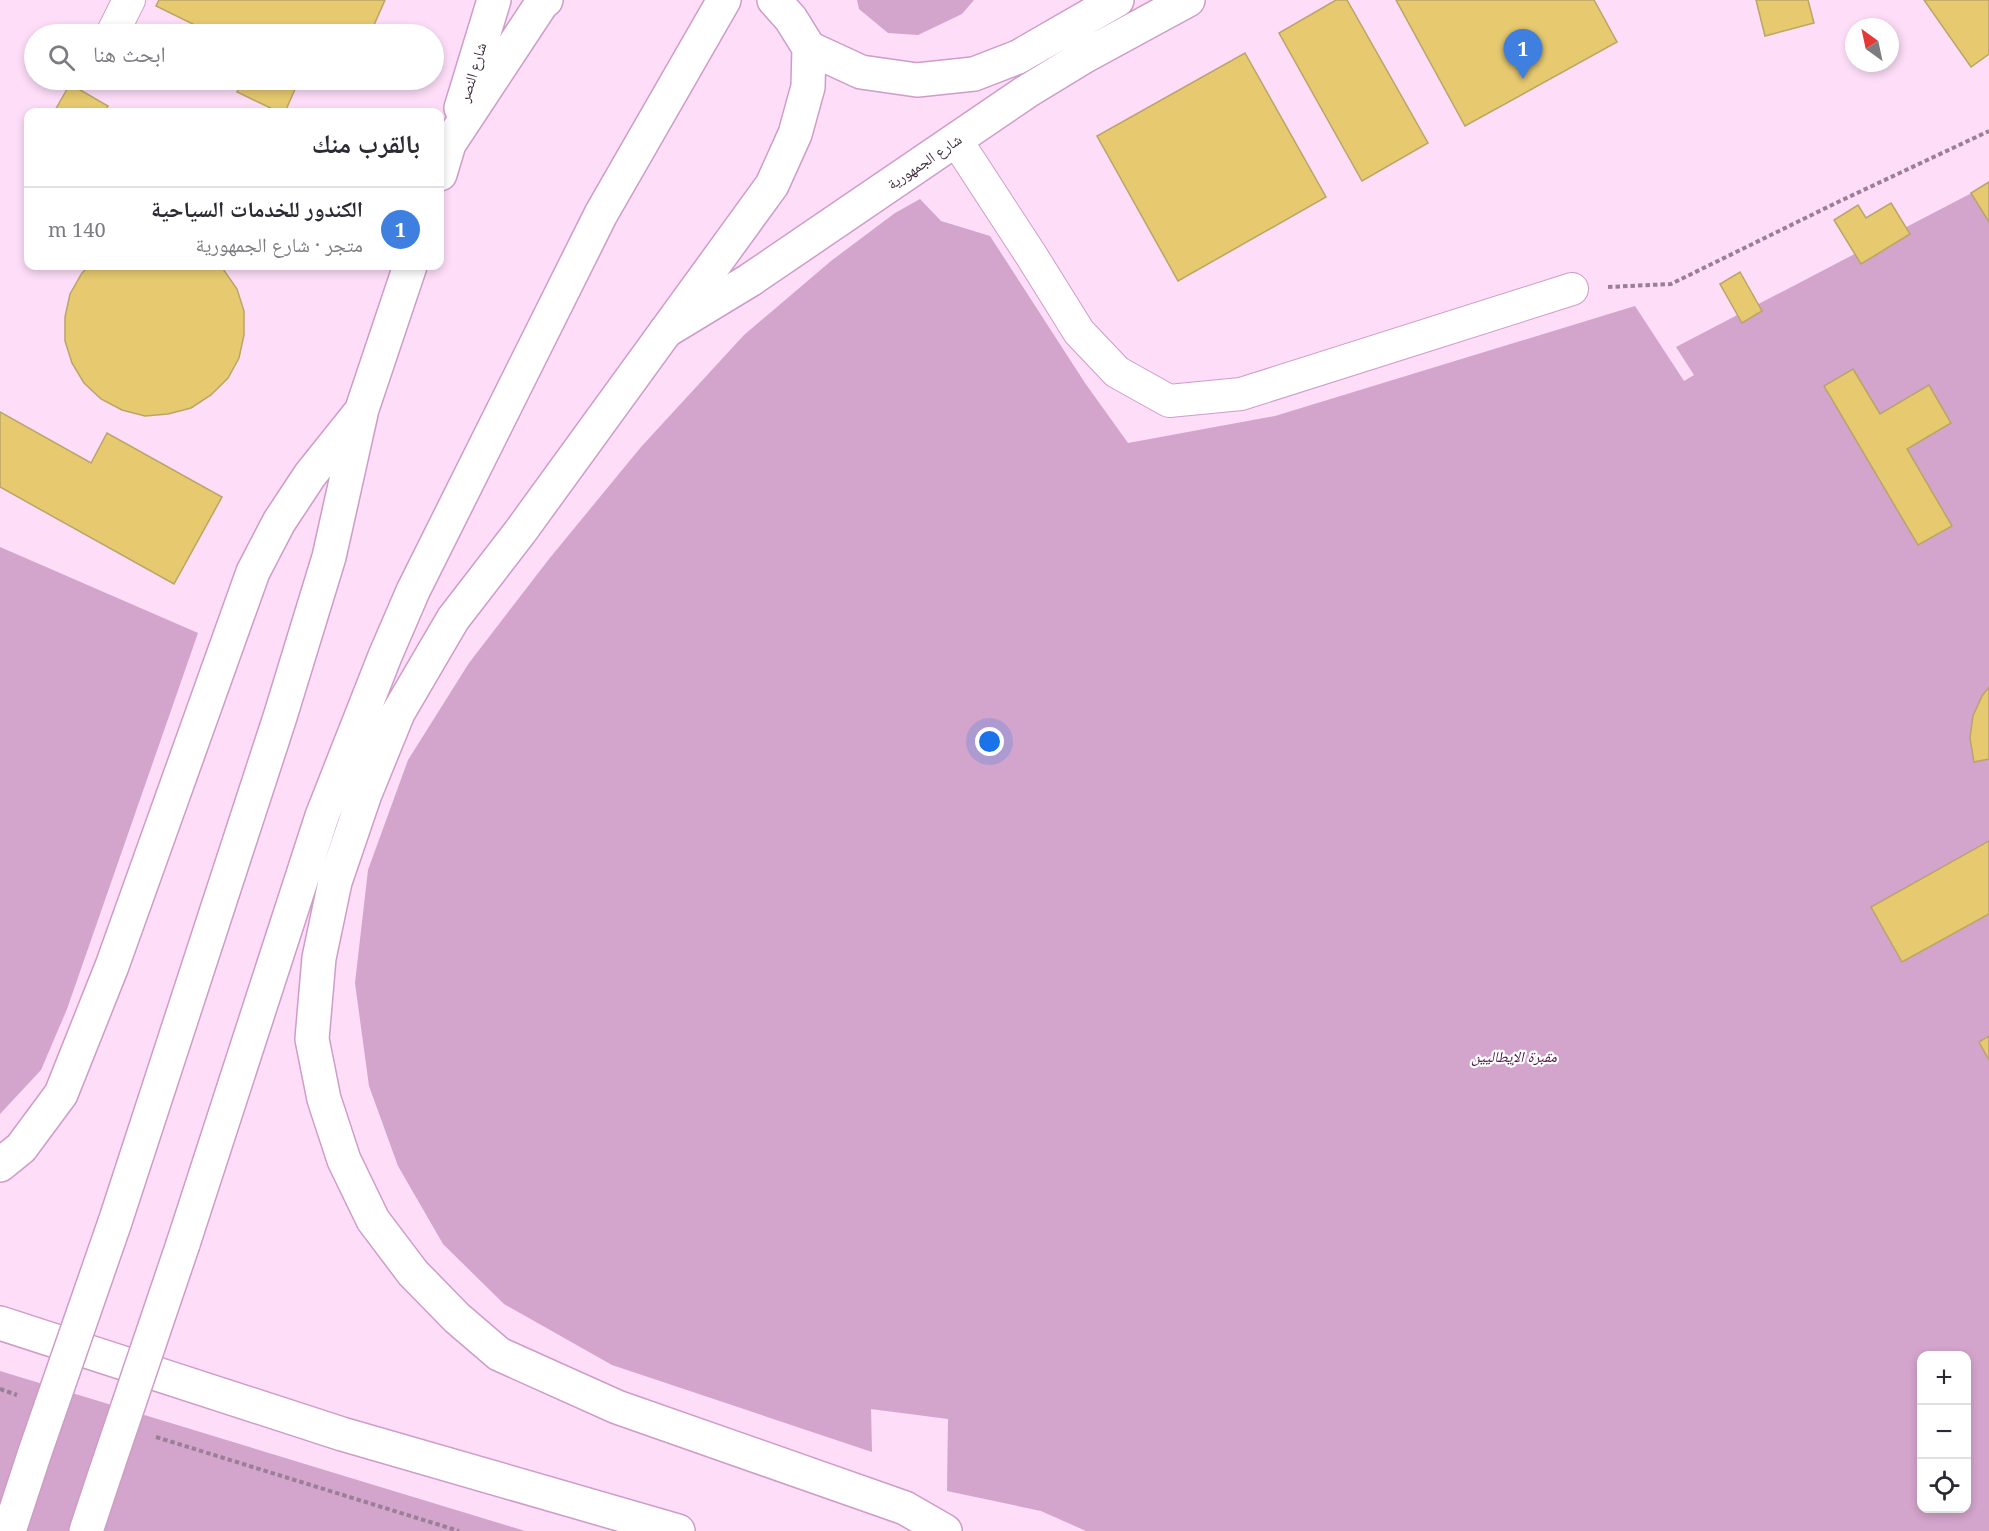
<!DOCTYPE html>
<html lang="ar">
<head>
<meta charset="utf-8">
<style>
  body { margin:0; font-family:"Noto Serif","Noto Naskh Arabic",serif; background:#f7f7f7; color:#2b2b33; direction:rtl }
  .controls { position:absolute; right:18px; bottom:18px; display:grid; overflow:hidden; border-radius:12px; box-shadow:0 3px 9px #0003 }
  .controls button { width:54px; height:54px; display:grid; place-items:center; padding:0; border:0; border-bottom:2px solid #e1e1e2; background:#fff; color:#2b2b33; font:30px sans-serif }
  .compass { position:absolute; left:1845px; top:18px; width:54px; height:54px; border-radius:50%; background:#fff; box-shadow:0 3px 9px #0003; rotate:327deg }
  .you { position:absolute; left:990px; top:742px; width:21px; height:21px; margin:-15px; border:4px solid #fff; border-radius:50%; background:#1a73e8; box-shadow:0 0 0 9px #1a73e833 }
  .badge { display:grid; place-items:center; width:39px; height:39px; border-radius:50%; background:#196737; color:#fff; font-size:20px; font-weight:700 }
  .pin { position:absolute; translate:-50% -50px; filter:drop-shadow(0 2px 3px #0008) }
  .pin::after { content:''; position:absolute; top:32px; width:21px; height:18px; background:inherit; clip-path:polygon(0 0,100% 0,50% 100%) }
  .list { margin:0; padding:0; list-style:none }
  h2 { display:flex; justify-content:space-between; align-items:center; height:78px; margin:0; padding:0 24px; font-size:26px }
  h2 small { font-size:20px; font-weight:400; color:#7c7c81 }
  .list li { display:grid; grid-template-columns:39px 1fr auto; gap:18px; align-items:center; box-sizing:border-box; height:84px; padding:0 24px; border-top:2px solid #e1e1e2 }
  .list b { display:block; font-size:22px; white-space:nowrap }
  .list p { margin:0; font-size:20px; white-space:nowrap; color:#7c7c81 }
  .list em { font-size:20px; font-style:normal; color:#7c7c81 }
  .icon { flex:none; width:33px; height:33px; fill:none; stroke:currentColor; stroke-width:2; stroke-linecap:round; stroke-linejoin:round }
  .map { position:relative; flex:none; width:1989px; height:1531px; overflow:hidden; direction:ltr }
  .search { position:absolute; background:#fff; box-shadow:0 3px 9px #0003; left:24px; top:24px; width:420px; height:66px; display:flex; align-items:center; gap:15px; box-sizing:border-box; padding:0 21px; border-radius:33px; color:#7c7c81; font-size:22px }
  .panel { position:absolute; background:#fff; box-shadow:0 3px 9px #0003; left:24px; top:108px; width:420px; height:162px; border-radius:12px; direction:rtl }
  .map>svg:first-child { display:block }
  .green { fill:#d3a4cc; fill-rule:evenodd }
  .building { fill:#e7ca70; stroke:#b9a568; stroke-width:1.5 }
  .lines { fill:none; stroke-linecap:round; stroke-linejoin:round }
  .street-casing { stroke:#cf9cc8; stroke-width:34 }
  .primary-casing { stroke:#cf9cc8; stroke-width:36 }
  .highway-casing { stroke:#cf9cc8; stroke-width:36 }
  .path { stroke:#9a8096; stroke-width:4; stroke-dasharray:4.5 3; stroke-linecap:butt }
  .street { stroke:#fff; stroke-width:32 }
  .primary { stroke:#fff; stroke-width:33 }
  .highway { stroke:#fff; stroke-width:33 }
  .highway-bridge-casing { stroke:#cf9cc8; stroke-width:36; stroke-linecap:butt }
  .highway-bridge { stroke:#fff; stroke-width:33 }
  .labels { text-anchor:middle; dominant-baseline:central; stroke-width:4.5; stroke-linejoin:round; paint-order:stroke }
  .street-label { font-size:15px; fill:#412c3e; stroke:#fff }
  .park-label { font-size:15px; font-style:italic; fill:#4f114a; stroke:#fff }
</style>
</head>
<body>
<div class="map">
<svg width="1989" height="1531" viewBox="0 0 1989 1531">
  <rect width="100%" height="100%" fill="#fdddf8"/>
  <path class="green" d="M857 0H974L962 14 918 35 888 33 859 9Z
    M1989 184V1531H1086L1041 1511 947 1491 948 1419 871 1409 872 1452 612 1365 504 1304 443 1244 398 1166 369 1086 355 983 368 870 408 760 469 663 549 559 641 447 744 335 831 261 895 213 920 199 941 221 990 236 1085 383 1128 443 1275 416 1635 306 1684 381 1694 375 1676 347ZM1922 1356H1966V1508H1922Z
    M0 547 198 633 67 1009 41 1070 0 1114Z
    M0 1371 525 1531H0Z"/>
  <path class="building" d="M159 0H385L370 34H337L321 27 318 34H213L156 6Z
    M1336 0H1347L1428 143 1362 181 1279 33Z
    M1396 0H1594L1617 42 1465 126Z
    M1756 0H1808L1814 23 1765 36Z
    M1924 0H1989V54L1971 67Z
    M1245 53 1326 197 1178 281 1097 136Z
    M243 80H299L285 112H279L237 92Z
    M70 84 108 106 105 112H54Z
    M1989 182V222L1971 193Z
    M1891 203 1910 234 1861 264 1834 220 1858 205 1866 218Z
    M89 266H221L237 289 244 311V335L239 358 228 378 211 395 191 408 168 414 145 416 122 410 101 399 84 383 72 363 65 341V317L70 294 82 273Z
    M1740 272 1762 311 1742 323 1720 284Z
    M1853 369 1880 414 1929 385 1951 423 1907 449 1952 526 1918 545 1824 386Z
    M0 412 91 463 107 433 222 497 174 584 0 487Z
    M1989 687V759L1974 762 1970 738 1973 716 1982 696Z
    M1989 841V914L1902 962 1871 907Z
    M1989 1036V1060L1979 1042Z"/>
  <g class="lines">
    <defs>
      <path id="street" d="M112 34 129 0
        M956 140 1031 255 1079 332 1117 372 1169 401 1241 394 1572 289"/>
      <path id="primary" d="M809 48 861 72 917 80 974 74 1018 57 1117 0
        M666 331 750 280 1026 92 1085 56 1188 0"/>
      <path id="highway" d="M774 0 791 19 809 48 808 87 795 134 772 185 520 532 453 619 398 713 365 794 335 882 319 958 312 1039 324 1099 344 1160 373 1220 413 1273 457 1318 499 1354 617 1407 905 1508 945 1531
        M461 108 494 0
        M440 174 449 144 542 3 546 0
        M0 1165 21 1148 61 1094 112 966 253 572 279 522 310 475 358 415
        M115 1222 280 717 329 557 362 409 410 266
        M183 1244 322 816 385 656 413 591 601 214 724 0
        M0 1323 342 1434 678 1531
        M9 1531 35 1452
        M86 1531 106 1471"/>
    </defs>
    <use href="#street" class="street-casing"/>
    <use href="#primary" class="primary-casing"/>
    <use href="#highway" class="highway-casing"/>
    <path class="path" d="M1608 287 1671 284 1838 202 1989 131
      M0 1389 17 1395
      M156 1437 459 1531"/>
    <use href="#street" class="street"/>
    <use href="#primary" class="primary"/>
    <use href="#highway" class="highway"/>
    <defs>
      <path id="highway-bridge" d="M35 1452 115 1222
        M106 1471 183 1244"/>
    </defs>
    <use href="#highway-bridge" class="highway-bridge-casing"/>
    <use href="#highway-bridge" class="highway-bridge"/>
  </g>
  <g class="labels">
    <g class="street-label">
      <text transform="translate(472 72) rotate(-73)">شارع النصر</text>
      <text transform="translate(924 161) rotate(-34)">شارع الجمهورية</text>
    </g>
    <g class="park-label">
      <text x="1514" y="1056">مقبرة الإيطاليين</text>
    </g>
  </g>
</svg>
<div class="controls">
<button>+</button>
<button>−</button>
<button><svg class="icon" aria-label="locate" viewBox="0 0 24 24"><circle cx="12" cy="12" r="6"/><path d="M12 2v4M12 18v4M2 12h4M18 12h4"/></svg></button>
</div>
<svg class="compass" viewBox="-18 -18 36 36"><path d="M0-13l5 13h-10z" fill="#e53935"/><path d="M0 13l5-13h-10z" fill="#7c7c81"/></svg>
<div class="you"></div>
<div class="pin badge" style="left:1523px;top:79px;background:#3f7fe0">1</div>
<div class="search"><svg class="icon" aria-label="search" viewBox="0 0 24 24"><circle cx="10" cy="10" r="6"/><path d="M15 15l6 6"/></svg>ابحث هنا</div>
<section class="panel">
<h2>بالقرب منك<small></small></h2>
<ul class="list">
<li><span class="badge" style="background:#3f7fe0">1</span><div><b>الكندور للخدمات السياحية</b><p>متجر · شارع الجمهورية</p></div><em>140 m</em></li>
</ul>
</section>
</div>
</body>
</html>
